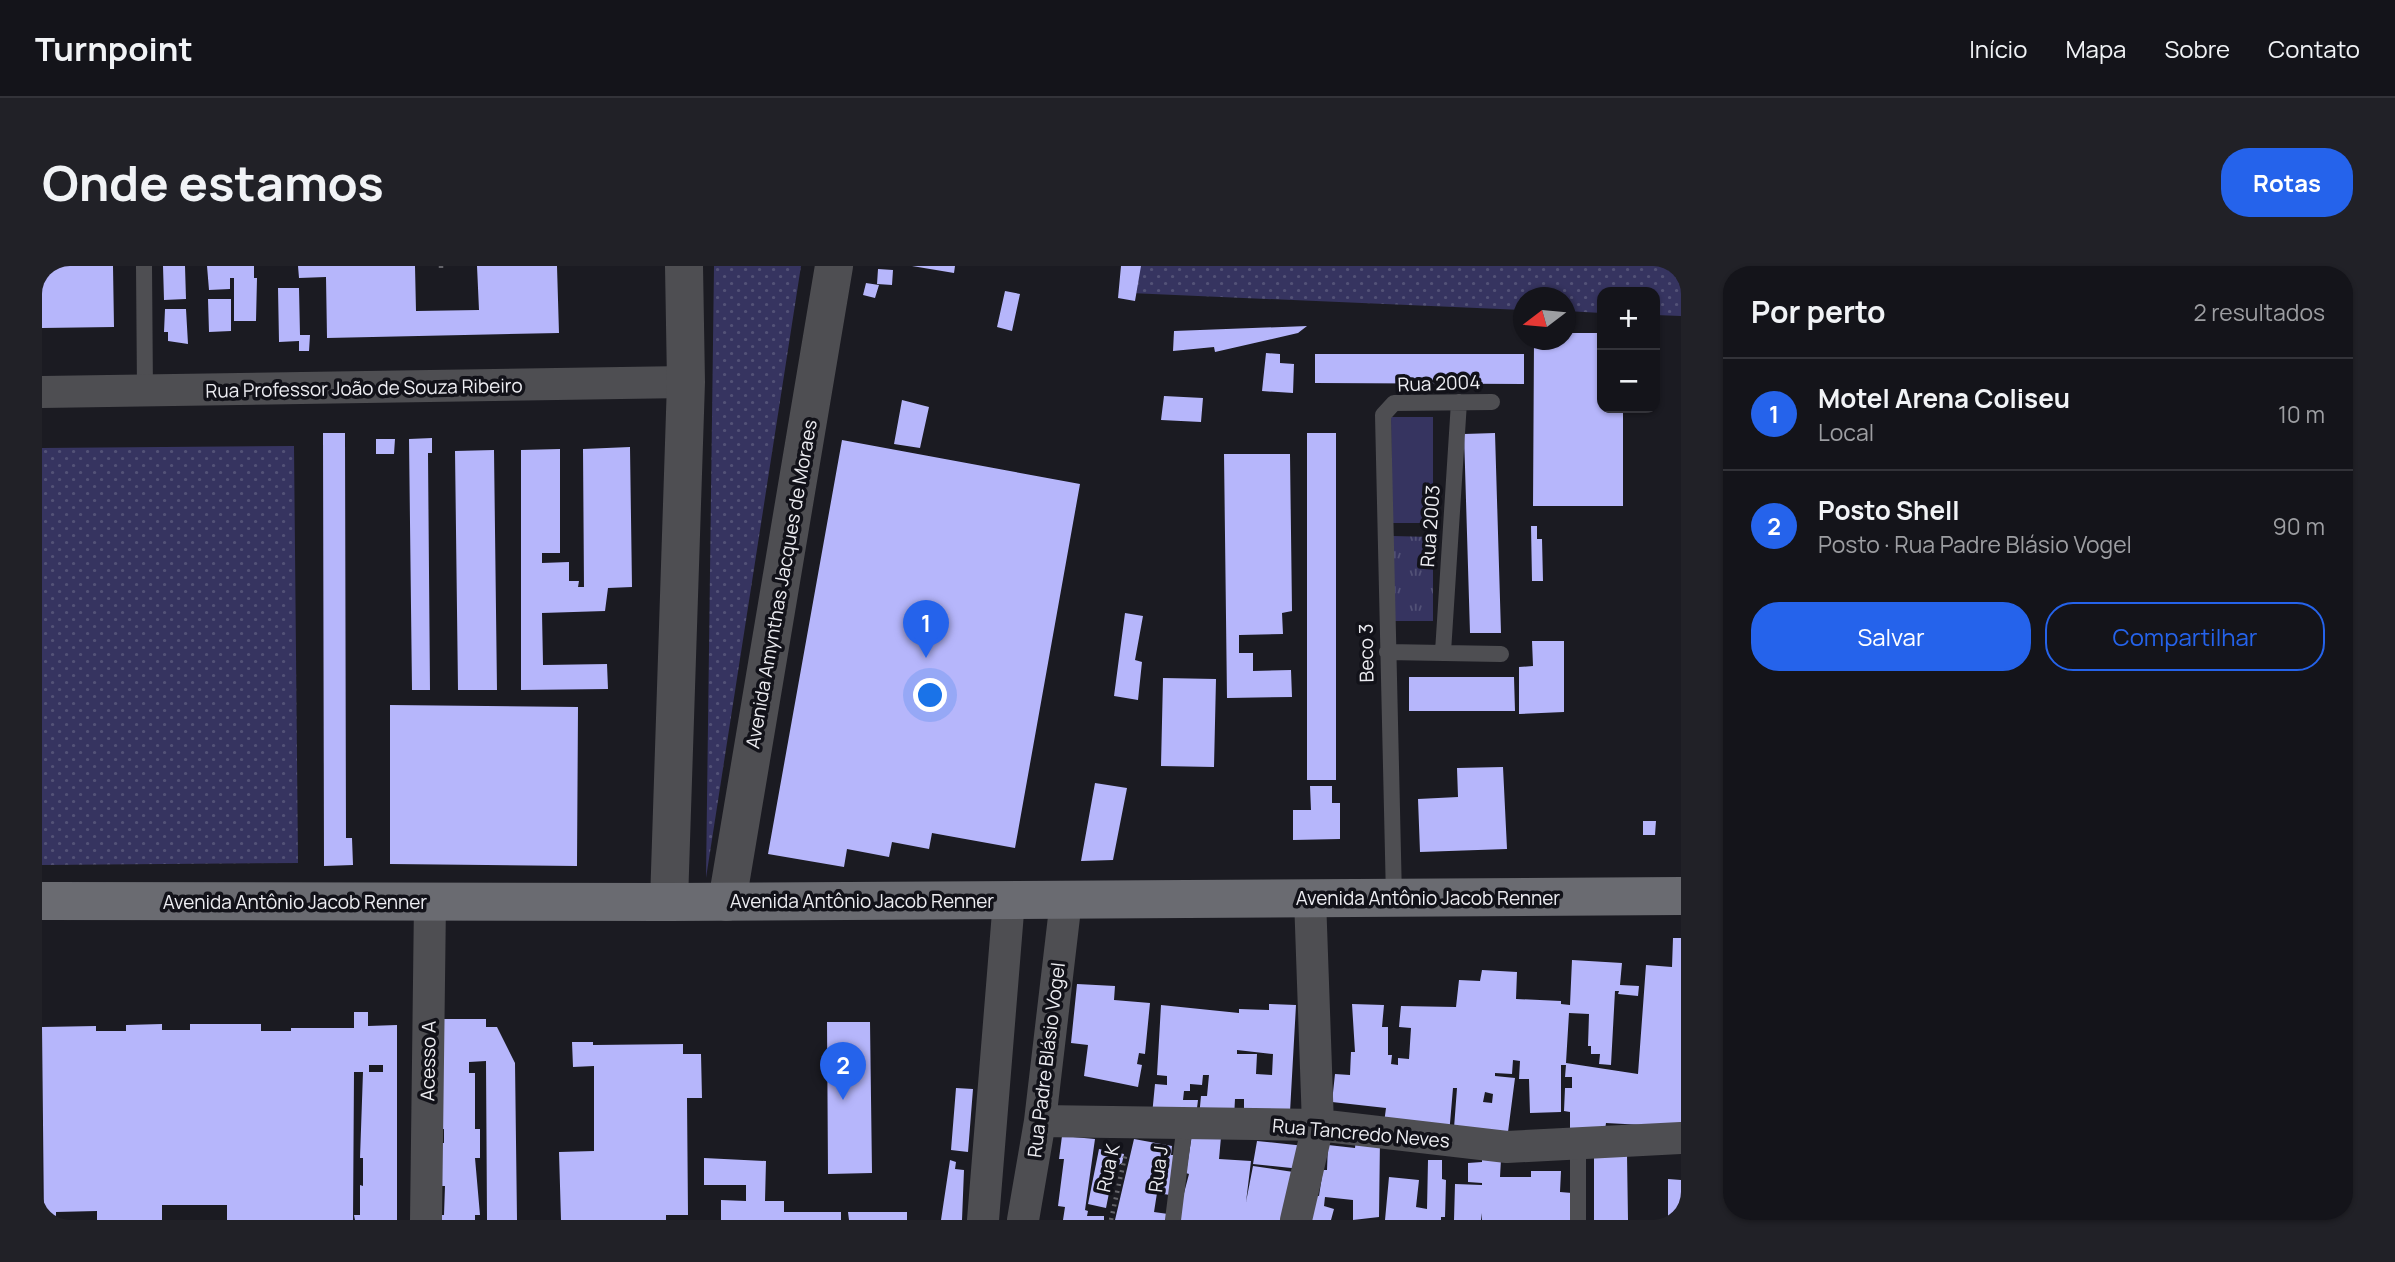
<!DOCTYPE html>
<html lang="pt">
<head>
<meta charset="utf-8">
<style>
  body { margin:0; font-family:Manrope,sans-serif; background:#212127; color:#f1f3f6 }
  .controls { position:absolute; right:21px; top:21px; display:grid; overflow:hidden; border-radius:14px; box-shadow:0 2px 5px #0004 }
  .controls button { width:63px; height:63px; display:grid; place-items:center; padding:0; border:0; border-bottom:2px solid #333339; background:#14141a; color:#f1f3f6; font:35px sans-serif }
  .compass { position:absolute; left:1471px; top:21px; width:63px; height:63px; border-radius:50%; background:#14141a; box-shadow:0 2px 5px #0004; rotate:254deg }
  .you { position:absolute; left:889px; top:430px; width:24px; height:24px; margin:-18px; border:5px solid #fff; border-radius:50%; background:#1a73e8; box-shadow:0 0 0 10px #1a73e833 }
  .badge { display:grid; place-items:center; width:46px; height:46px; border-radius:50%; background:#2563eb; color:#fff; font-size:23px; font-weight:700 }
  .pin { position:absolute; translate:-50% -58px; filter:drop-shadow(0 2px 4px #0008) }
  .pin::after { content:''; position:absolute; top:37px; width:24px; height:21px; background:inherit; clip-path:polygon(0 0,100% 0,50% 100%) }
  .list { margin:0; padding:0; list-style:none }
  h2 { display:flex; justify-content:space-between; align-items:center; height:91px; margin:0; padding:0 28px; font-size:30px }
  h2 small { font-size:23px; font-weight:400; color:#9d9ea2 }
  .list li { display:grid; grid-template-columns:46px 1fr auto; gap:21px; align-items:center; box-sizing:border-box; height:112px; padding:0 28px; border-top:2px solid #333339 }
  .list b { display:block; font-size:26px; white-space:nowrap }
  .list p { margin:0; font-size:23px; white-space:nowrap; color:#9d9ea2 }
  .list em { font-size:23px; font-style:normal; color:#9d9ea2 }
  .actions { display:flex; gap:14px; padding:21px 28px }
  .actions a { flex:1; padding:16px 0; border:2px solid #2563eb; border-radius:28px; text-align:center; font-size:24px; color:#2563eb }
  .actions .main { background:#2563eb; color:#fff }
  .map { position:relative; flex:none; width:1639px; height:954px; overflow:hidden; border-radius:28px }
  header { display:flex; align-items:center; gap:42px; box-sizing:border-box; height:98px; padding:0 35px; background:#14141a; border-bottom:2px solid #333339 }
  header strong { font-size:33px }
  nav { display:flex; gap:38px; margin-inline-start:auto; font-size:24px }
  .intro { display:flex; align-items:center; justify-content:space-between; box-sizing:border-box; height:168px; padding:0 42px }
  h1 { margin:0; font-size:49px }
  .button { padding:18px 32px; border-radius:28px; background:#2563eb; color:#fff; font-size:24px; font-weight:700 }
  main { display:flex; gap:42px; padding:0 42px }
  aside { flex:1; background:#14141a; border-radius:28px; box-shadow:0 2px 5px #0004 }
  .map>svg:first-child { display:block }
  .grass { fill:url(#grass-dots) }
  .park { fill:url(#park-tufts) }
  .pitch { fill:#363460 }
  .building { fill:#b6b6fb; fill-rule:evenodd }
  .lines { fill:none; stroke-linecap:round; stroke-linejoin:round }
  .path { stroke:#636369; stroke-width:4.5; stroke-dasharray:2 5; stroke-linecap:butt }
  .service { stroke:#4e4e52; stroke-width:16 }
  .minor { stroke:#4e4e52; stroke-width:32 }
  .tertiary { stroke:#4e4e52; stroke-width:38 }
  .secondary { stroke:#6a6b71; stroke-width:38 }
  .labels { text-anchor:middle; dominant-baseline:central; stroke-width:7; stroke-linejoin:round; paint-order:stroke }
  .street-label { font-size:19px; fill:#ededf2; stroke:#121219 }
</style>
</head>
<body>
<header>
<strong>Turnpoint</strong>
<nav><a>Início</a><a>Mapa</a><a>Sobre</a><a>Contato</a></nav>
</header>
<div class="intro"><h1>Onde estamos</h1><a class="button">Rotas</a></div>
<main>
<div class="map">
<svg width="1639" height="954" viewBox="0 0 1639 954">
  <defs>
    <pattern id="grass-dots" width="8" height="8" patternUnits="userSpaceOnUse" patternTransform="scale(1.75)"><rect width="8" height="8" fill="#363460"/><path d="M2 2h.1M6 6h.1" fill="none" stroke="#535277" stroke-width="1.8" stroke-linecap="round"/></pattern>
    <pattern id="park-tufts" width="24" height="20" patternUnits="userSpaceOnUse" patternTransform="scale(1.75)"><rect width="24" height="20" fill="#363460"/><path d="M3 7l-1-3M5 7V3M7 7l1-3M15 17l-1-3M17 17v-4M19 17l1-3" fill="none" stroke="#535277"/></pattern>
  </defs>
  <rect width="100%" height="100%" fill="#1b1b22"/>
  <path class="grass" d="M672 0H759L664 612Z
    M1092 0H1639V50L1613 49V26H1560V47L1524 45V32H1482L1481 44 1088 27Z
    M252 180 256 597 0 599V182Z"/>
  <path class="park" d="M1350 270 1391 271V355H1350Z"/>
  <path class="pitch" d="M1349 151H1391V257H1350Z"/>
  <path class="building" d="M0 0H71L72 61 0 62Z
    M121 0H143L144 33 122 34Z
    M165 0H212V12H215L214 55H192V12H188V23L167 24Z
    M256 0H373L374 45 437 44 435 0H515L517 67 285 72 284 11 257 12Z
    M870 0H913L912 7Z
    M1079 0H1099L1093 35 1076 32Z
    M836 3 851 4 850 19 835 18Z
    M824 17 837 19 833 32 821 29Z
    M236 22H257L258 69H268L267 85H257V75L237 76Z
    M963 25 978 28 970 65 955 61Z
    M166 33H189V65L167 66Z
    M123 43H144L146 78 126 75V66H122Z
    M1265 60 1256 67 1173 86 1172 81 1131 85 1132 65Z
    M1524 67H1560V142H1581V240H1491L1492 74H1524Z
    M1224 87 1238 88V97L1252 98 1251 127 1220 125Z
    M1273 88H1482V118L1273 117Z
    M1122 130 1161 132 1159 156 1119 154Z
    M860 134 887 141 878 182 852 178Z
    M281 167H303L304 572H310L311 599 282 600Z
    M1265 167H1294V514H1265Z
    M1453 167 1459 367H1428L1422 168Z
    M390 172V187H386L388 424H370L367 173Z
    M334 173H353L352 188H334Z
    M800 174 1038 218 973 582 890 567 887 583 850 576 847 591 805 583 802 601 726 588Z
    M588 181 590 321 566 322 563 345 500 347 501 399 565 398 566 423 479 424V184L518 183V287H500V297L527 296V315H537L536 321H542L541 183Z
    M452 184 455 424H416L413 185Z
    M1182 188H1248L1250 345 1240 347 1241 368 1197 369V387H1211V405L1249 404 1250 431 1185 432Z
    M1489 260H1495V273H1500L1501 315H1490Z
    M1083 347 1101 350 1093 394 1100 396 1096 434 1072 430Z
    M1490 375H1522V446L1477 448V401L1491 400Z
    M1367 411H1472L1473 445H1367Z
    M1121 412 1174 413 1172 501 1119 500Z
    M348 439 536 441 535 600 348 598Z
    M1461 501 1465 583 1378 586 1376 533 1416 531 1415 502Z
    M1053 517 1085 522 1071 594 1039 595Z
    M1268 520H1290V537H1298V573L1251 574V544H1269Z
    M1601 555H1614L1613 569H1601Z
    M1631 672H1639V861L1564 857 1563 864 1528 862V846L1522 845 1523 822H1530V811H1523L1524 799H1519V846L1488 847 1487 813H1477L1478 795 1471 794 1470 808 1453 807V810L1473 812 1466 866 1412 862 1415 822H1411L1407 869 1342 857 1344 842 1290 836 1293 808 1308 809 1309 786H1313L1310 738 1342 739 1340 761H1346V789H1350L1349 798 1356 799V792L1367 793 1369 762 1357 761 1359 740 1414 741 1417 714 1438 715 1440 704 1475 706 1474 733 1519 735V738L1528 739 1530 694 1580 697 1578 719 1597 720 1596 730 1576 728 1577 725H1573L1569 799 1557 798 1558 788H1549V780H1546L1547 748 1527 747 1524 797 1596 808 1604 699 1630 701ZM1443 826 1451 828 1450 837 1441 836Z
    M1035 718 1073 720 1072 734 1108 737 1103 788 1097 787 1095 798 1100 799 1096 821 1042 810 1046 779 1029 777Z
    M1227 738 1254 739 1248 846 1202 844V833H1193L1192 852 1157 851 1159 830H1165L1167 809H1161L1160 819 1148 818V825H1142L1141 834H1156L1154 850 1110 849 1113 818 1125 819V810L1115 809 1119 739 1197 747V743L1227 744ZM1195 784 1231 788 1230 809 1214 808 1215 788H1195Z
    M312 746H326V760L355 759V954H313L312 949H318V919L321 920V892H318L321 806H312L311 954H185V939H120V954H55V945L14 946V954H2L0 761 54 760V765H84V759L120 758V764H148V758H219V765H249V762H312ZM327 799H341V806H327Z
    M401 753H444V761H455L473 797 475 954H445L444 795 427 796V807H433V863H438V892H433L438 949H433V954H398V949H402L403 920H398V877H402V863H398Z
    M785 756H828L830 907 786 908Z
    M530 776H551V779L641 778V788H659L660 832H645L646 949H624V954H519L517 886 552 885V800L531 801Z
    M914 822 931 823 926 886 909 884Z
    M1150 869 1179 871 1177 893 1209 895 1204 936 1211 900 1258 907 1250 954H1135L1147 908 1144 907Z
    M1020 870 1053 873 1043 944 1046 945 1045 950H1062V954H1021L1023 941 1016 940 1022 893H1017Z
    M1314 872H1338L1337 951 1311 954V934L1283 931 1282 940 1292 943 1289 954H1262L1269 929 1277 930 1281 904H1285L1286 879 1313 882Z
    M1092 873 1130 880 1129 889H1133L1128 929 1115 927 1112 946 1126 948 1125 954H1073Z
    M1215 875 1263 880 1259 903 1211 898Z
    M1057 883 1082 888 1080 897 1072 902 1064 942 1046 938Z
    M1585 888 1586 954H1552V889Z
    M662 892 724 895 723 935H742V946H799V954H679V934L704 935V919H662Z
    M1440 893H1459L1458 911H1489V905H1519L1518 926 1530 927 1531 954H1440V947L1439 954H1412L1413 918 1440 919V917L1426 916V897L1440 896Z
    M908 894 914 896 913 903 922 904 920 954H899Z
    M1386 894H1400V913L1404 914 1403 951H1399V954H1343L1347 911 1377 914 1374 941 1385 943Z
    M1626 913 1639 914V954H1626Z
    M806 946H865V954H807Z"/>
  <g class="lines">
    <path class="path" d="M399 0V7
      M1069 954 1084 886"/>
    <path class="service" d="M102 0 103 125
      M1345 386 1459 388
      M1401 386 1417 136
      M1352 632 1341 149 1352 137 1450 136
      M1131 954 1143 857
      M1536 954V877"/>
    <path class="minor" d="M0 126 644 116
      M998 855 1276 859 1465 881 1639 872
      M384 954 388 636
      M941 954 967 634
      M981 954 998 855 1024 634
      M1254 954 1276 859 1268 632"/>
    <path class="tertiary" d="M627 636 644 116 642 0
      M685 636 792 0"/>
    <path class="secondary" d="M0 635 627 636 1639 630"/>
  </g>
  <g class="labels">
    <g class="street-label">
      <text transform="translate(1397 117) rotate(-2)">Rua 2004</text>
      <text transform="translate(322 122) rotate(-1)">Rua Professor João de Souza Ribeiro</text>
      <text transform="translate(1388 260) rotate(-86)">Rua 2003</text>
      <text transform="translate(739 318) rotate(-80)">Avenida Amynthas Jacques de Moraes</text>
      <text transform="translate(1324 387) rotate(-91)">Beco 3</text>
      <text x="1386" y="632">Avenida Antônio Jacob Renner</text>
      <text x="820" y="635">Avenida Antônio Jacob Renner</text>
      <text x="253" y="636">Avenida Antônio Jacob Renner</text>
      <text transform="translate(1004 794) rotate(-83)">Rua Padre Blásio Vogel</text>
      <text transform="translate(386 795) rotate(-89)">Acesso A</text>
      <text transform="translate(1319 867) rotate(5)">Rua Tancredo Neves</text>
      <text transform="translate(1066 902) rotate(-78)">Rua K</text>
      <text transform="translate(1116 903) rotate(-83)">Rua J</text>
    </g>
  </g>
</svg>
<div class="controls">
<button>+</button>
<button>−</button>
</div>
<svg class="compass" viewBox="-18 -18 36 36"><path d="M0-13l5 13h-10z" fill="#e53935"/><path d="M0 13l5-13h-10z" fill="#9d9ea2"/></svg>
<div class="you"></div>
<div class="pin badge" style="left:884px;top:392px">1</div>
<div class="pin badge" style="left:801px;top:834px">2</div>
</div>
<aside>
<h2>Por perto<small>2 resultados</small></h2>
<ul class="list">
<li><span class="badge">1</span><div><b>Motel Arena Coliseu</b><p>Local</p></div><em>10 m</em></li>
<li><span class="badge">2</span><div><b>Posto Shell</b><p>Posto · Rua Padre Blásio Vogel</p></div><em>90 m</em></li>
</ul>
<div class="actions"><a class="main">Salvar</a><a>Compartilhar</a></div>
</aside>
</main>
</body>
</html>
